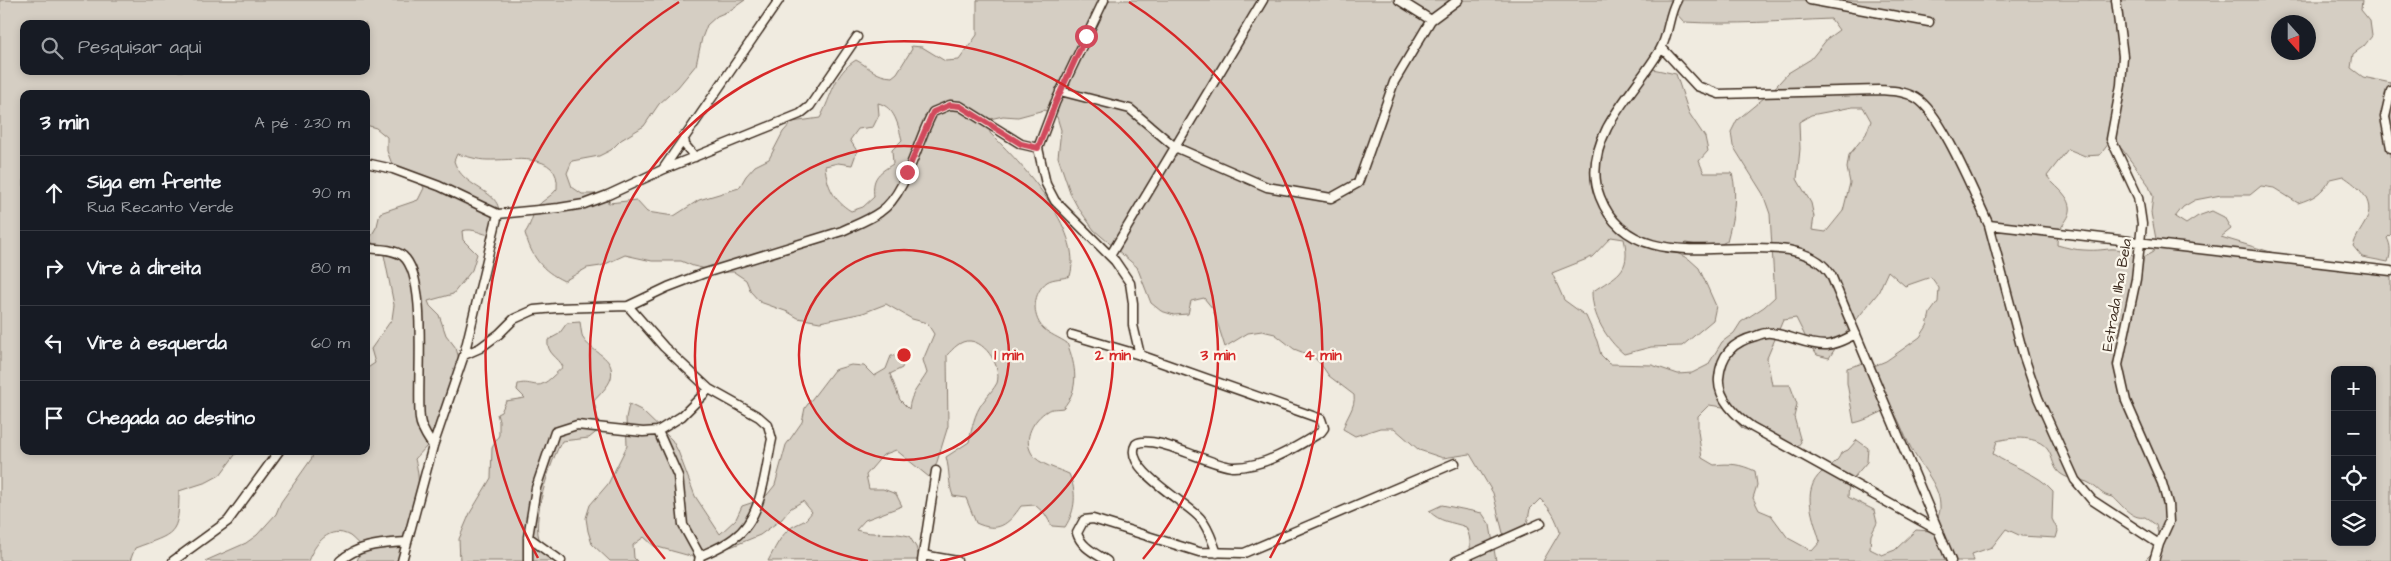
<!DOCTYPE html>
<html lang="pt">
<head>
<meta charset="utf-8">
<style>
  body { margin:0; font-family:"Architects Daughter",sans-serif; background:#20242c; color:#f1f3f6 }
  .controls { position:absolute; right:15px; bottom:15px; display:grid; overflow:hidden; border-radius:10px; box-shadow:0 2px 8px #0003 }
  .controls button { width:45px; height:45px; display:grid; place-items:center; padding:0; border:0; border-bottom:1px solid #363941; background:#171b24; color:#f1f3f6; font:25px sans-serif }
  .compass { position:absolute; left:2271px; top:15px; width:45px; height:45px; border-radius:50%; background:#171b24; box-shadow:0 2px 8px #0003; rotate:159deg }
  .stop { position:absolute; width:15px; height:15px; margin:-11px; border:4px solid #d1495b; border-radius:50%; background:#fff }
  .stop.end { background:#d1495b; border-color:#fff; box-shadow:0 1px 5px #0008 }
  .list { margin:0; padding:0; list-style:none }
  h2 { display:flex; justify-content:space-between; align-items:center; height:65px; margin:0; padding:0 20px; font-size:21px }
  h2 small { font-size:16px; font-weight:400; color:#9ea1a6 }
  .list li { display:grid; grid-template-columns:32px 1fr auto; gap:15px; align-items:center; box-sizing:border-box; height:75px; padding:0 20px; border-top:1px solid #363941 }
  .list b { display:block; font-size:19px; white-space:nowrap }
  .list p { margin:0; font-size:16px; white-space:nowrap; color:#9ea1a6 }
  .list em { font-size:16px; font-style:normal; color:#9ea1a6 }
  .icon { flex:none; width:28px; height:28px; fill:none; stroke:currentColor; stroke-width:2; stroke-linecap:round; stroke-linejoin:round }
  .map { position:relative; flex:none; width:2391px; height:561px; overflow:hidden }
  .search { position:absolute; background:#171b24; box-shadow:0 2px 8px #0003; left:20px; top:20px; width:350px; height:55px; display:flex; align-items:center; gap:12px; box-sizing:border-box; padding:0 18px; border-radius:10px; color:#9ea1a6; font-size:19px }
  .panel { position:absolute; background:#171b24; box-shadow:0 2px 8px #0003; left:20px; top:90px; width:350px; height:365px; border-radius:10px }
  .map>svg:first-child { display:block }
  .green { fill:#d5cec3; stroke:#887c70; fill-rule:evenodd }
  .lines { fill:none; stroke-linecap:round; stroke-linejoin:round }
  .street-casing { stroke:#3b2a1e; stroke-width:11 }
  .street { stroke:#fbf7ec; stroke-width:8 }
  .route { stroke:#d1495b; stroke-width:6 }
  .ring { fill:none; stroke:#d62828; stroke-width:2.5 }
  .labels { text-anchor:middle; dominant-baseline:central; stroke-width:4.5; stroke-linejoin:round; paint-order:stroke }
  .street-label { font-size:15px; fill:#3b2a1e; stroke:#fbf7ec }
  .centre { fill:#d62828; stroke:#fbf7ec; stroke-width:2.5 }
  .ring-label { font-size:15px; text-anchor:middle; font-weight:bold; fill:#d62828; stroke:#fbf7ec; stroke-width:4.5; stroke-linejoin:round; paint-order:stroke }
</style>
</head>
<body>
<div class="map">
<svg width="2391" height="561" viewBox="0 0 2391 561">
  <rect width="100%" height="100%" fill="#f0ebe0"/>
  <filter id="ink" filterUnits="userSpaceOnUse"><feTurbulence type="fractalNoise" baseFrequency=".02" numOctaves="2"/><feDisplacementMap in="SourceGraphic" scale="10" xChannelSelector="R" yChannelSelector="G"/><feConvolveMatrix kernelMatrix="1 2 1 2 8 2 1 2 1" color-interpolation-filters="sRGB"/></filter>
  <g filter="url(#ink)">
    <path class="green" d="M0 0H745L729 11 717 16 707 25 702 38 696 65 678 87 659 104 644 126 621 140 611 150 599 156 572 161 567 173 572 187 582 194H596L609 203 636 200 647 212 674 216 699 200 739 188 746 176 755 166 769 159 783 132 792 122 820 118C832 96 834 73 856 60 871 68 875 76 892 77L897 73 912 49 911 46 922 47 945 61 959 60 977 35V0H2362L2361 10 2370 21 2372 36 2364 46 2353 54 2351 68 2363 77 2391 83V234L2387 238C2391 245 2391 254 2388 262L2362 257 2353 246C2356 236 2361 230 2366 221 2376 201 2358 186 2343 176L2330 179C2322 193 2314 198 2298 203L2274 188 2261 186 2250 195H2221L2195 200 2183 207 2175 217 2186 224 2198 216 2212 211 2224 217 2231 229 2221 237 2317 266 2332 265 2391 272V561H2144L2153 552 2159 538 2156 525 2145 517C2132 520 2122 505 2113 497 2101 496 2098 487 2087 482 2079 479 2069 480 2061 474 2053 469 2053 457 2048 450 2038 435 2012 437 1997 441L1993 454C2013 468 2038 473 2053 491L2052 519 2058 531 2056 538 2021 536 2006 529 1992 547 1972 554 1974 561H1543L1560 532C1556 518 1551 509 1540 499L1530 509 1525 535 1513 541 1503 533 1493 493 1470 454 1443 458 1419 450 1394 428H1380L1355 436 1343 429C1346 417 1356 407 1354 395L1329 376 1320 363 1312 356 1294 349 1275 334 1262 331 1248 333 1225 347 1213 309 1204 298 1191 301 1188 314 1174 315 1161 311 1151 303 1137 267 1094 230 1077 206 1071 195 1058 157 1061 130 1057 117 1044 110 1018 117 1003 116 990 119V133C1021 163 1084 230 1070 276 1063 279 1053 278 1047 282 1033 292 1031 315 1043 328 1049 334 1060 338 1067 343 1076 366 1080 389 1063 408 1058 409 1051 408 1047 411 1034 419 1022 438 1032 454 1038 464 1058 469 1069 474 1077 492 1076 510 1065 527L1052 526 1045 514 1035 505 1021 506C1008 525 998 533 976 523L966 498 953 496C948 483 950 471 946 457L969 442C972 428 974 414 983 402 987 396 994 389 997 383 1002 367 986 342 970 341 960 340 953 349 947 355L948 426 936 465 929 477 896 450 883 455 866 475 869 489H883L896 494 902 506 865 520 856 530C874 536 891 531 909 536L916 547 920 560 768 561C774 550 781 534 792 527 804 520 803 524 812 512L803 501 791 508 782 519 760 535 733 546 694 557 654 546 644 537 633 545 634 558 637 561H610L592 544 588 531 586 518 590 505 608 484 627 446 626 418 629 404 641 410 672 440 678 451 695 496 720 534 736 519 742 506 754 502 767 495 775 485 786 445 802 422 805 408 834 370 851 365 864 366 874 376 886 369 891 356 905 355 902 368 890 374 900 400 909 409C911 392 919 387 927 373L923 360 934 334 927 323 912 319 886 304 863 313 820 322 798 318 788 312 760 302 751 292 746 280 734 272H720L693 266 681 261H652L625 255 601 266 587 268 564 281C541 270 532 257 525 233 531 225 533 213 536 208 542 200 551 197 557 189 561 150 511 161 487 160 477 160 467 156 457 154L454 161C465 196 518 187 492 235 481 235 474 227 462 231L463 240 477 254 472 270 453 294 428 301 430 306 439 315 446 335 456 348 459 359 441 415 427 446 415 459C425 493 411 528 403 561H357L362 547C358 544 354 539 350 536 329 524 315 544 308 561H205L246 543 257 535 276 514 281 502 312 458 313 451H366V369L375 363 371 349 392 319 394 305 384 255 376 250 370 238 377 226 380 213 418 200 424 188 417 176 392 164 387 151V137L376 128 366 125V94H24V451H238L220 475 207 482 179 491C179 536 175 533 135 548L130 561H0ZM1674 11 1684 22C1733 25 1782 21 1831 19L1839 30 1828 38 1811 59 1788 73 1770 93 1737 120 1731 132 1733 146 1763 194 1770 214 1775 297 1764 307 1741 322 1734 333 1722 342 1708 365 1692 373 1678 374 1652 365 1610 364 1601 355 1597 341 1586 316 1564 300 1552 273 1592 257 1611 237 1624 239C1632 273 1616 275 1592 292 1592 315 1606 339 1624 354L1651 347 1682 346 1713 320 1716 306 1699 268 1689 259 1677 253 1686 243 1714 248 1727 241C1733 218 1738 197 1732 173H1704L1699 161 1708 151 1705 137 1689 113 1676 74 1648 68ZM2278 22H2308V52H2278ZM24 24H366V71H24ZM878 103C895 107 898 125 902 140L892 150 893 164C877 174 872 178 874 197L863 207 851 211C833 200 827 186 825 166L838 163 852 165 857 151 850 140 858 129 873 127 879 115ZM1853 107H1863L1871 121 1866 134 1849 155 1847 168 1850 183 1843 211 1826 232 1812 230 1814 217 1811 203 1797 179 1800 149 1799 122 1811 115ZM2109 143 2122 149 2148 184 2153 196 2151 213 2156 239 2153 252 2140 259C2111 242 2113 252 2084 250 2075 250 2065 247 2057 245 2057 240 2058 234 2060 229 2068 218 2075 210 2066 197 2061 189 2052 184 2047 176L2068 149 2085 156 2100 155ZM1888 271 1905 286 1931 277 1939 288 1938 302 1930 313 1927 326 1920 337 1886 361 1874 366 1860 364 1847 368V383L1854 423C1868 420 1878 413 1891 408 1900 420 1903 433 1910 446 1919 465 1939 483 1940 505 1941 514 1935 523 1932 531L1916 530 1895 550 1882 555 1870 549 1871 535 1877 523 1874 510 1848 497 1849 483 1867 462 1868 448 1857 440 1848 450 1841 453C1838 462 1830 466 1822 472 1800 491 1814 519 1820 542L1812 551 1788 538 1771 515 1759 510 1753 498 1757 485 1755 471C1740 464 1730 463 1714 465L1702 458 1698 431V416L1709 405 1723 407 1743 429 1757 433 1792 453 1801 442 1794 417 1797 404 1790 385H1772L1767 358 1783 320 1796 318 1809 344 1817 355 1829 358 1844 335 1878 293ZM2335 370H2372V542H2335Z
      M580 322C581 327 581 333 583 338 591 353 616 356 611 378 609 386 599 395 594 401L600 429 589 438 562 441C551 459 529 524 541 543 546 550 556 556 562 561H460L459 539 470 513 491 478 492 448 499 435V421L497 414 501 412 506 401 525 398 517 390 518 384C526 382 529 384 537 385 546 386 556 372 563 367 559 357 546 354 548 340L559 334 567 323Z
      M1442 505 1482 513 1490 525 1496 561H1472C1468 546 1473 543 1466 527 1450 521 1441 523 1429 511Z"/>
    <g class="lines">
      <defs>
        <path id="street" d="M1399 0 1431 20 1458 0
          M1677 0C1668 15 1669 35 1660 50 1644 77 1622 100 1607 128 1596 150 1591 174 1600 197 1639 298 1789 209 1831 275L1951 561
          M1810 0 1929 22
          M2116 0 2123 56 2121 85 2111 139 2138 197 2142 224 2136 279 2118 365 2126 401 2162 483 2168 504 2169 522 2159 544 2154 561
          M1662 48 1697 86 1719 94 1879 90C1892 91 1905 91 1916 98 1941 112 1975 196 1989 225L2391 271
          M1060 91 1130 109 1175 147 1267 187 1331 198 1358 183 1394 82 1431 20
          M2391 91 2385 117 2391 148
          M684 136 685 145 695 157
          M1038 148 1055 103 1104 0
          M366 163 393 169 439 186 498 214 559 208 584 204 608 195 662 170 800 114 810 106 857 37
          M663 169 779 0
          M1989 225 2024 357 2038 398 2075 480 2092 500 2159 544
          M366 248C378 249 394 249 403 256 429 278 416 385 420 419 421 429 428 438 433 446
          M1110 256 1263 0
          M628 306 664 347 709 389 759 417 768 425 772 439C765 470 763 518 734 538 724 546 711 551 700 556
          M1856 334C1847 338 1838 344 1827 345 1808 346 1790 335 1771 333 1766 332 1761 334 1756 336 1733 342 1721 354 1719 378 1717 398 1737 417 1752 427L1939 531
          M1072 335 1140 355 1321 419 1324 428 1321 432C1295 448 1263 468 1232 467 1209 465 1153 433 1136 444 1121 468 1188 503 1200 518 1209 528 1212 541 1217 553
          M464 355 480 348 499 334 514 319 534 310 556 308 628 306 668 287 702 274 842 231C855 225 869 220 880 212 907 194 917 140 933 112L950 105 960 106 1021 144 1038 148 1046 184 1055 201 1115 261 1130 283 1133 303V325L1140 355
          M658 431 678 476 683 525 700 556 699 561
          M528 537 561 561
          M923 555 957 561
          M173 561 228 521 279 451
          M340 561C359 544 382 544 406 542
          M402 561 433 446 464 355 498 214
          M528 561V537L536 488 555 432 577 425 643 432 658 431 682 416 709 389
          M922 561 936 471
          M1107 561C1095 553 1081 547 1077 533L1084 520 1093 519 1199 552 1244 553 1455 463
          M1456 561 1541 523"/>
      </defs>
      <use href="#street" class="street-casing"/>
      <use href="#street" class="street"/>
    </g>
  </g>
  <g class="lines" filter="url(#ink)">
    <path class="route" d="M907 172 933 112 950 105 960 106 1021 144 1038 148 1055 104 1086 36"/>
  </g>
  <g class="ring">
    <circle cx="904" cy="355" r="105"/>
    <path d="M868 561A209 209 0 1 1 940 561"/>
    <path d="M665 559A314 314 0 1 1 1143 559"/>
    <path d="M538 558A419 419 0 0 1 679 2M1129 2A419 419 0 0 1 1270 558"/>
  </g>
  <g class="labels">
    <g class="street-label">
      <text transform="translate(2117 295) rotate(-80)">Estrada Ilha Bela</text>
    </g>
  </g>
  <circle cx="904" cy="355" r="8" class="centre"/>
  <g class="ring-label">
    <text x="1009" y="360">1 min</text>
    <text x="1113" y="360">2 min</text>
    <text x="1218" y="360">3 min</text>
    <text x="1323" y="360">4 min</text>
  </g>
</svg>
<div class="controls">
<button>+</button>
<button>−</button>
<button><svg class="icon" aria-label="locate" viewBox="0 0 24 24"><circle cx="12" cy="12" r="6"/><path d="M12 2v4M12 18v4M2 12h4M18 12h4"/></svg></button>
<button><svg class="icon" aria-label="layers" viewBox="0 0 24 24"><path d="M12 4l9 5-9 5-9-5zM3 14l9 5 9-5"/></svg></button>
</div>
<svg class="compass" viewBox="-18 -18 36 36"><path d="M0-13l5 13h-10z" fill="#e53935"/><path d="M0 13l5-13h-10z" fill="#9ea1a6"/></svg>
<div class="stop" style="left:1086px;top:36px"></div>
<div class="stop end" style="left:907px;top:172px"></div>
<div class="search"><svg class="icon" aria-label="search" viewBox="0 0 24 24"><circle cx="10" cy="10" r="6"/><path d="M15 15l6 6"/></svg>Pesquisar aqui</div>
<section class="panel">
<h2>3 min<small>A pé · 230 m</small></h2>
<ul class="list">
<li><svg class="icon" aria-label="ahead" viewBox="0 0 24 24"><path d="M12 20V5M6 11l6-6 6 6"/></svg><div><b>Siga em frente</b><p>Rua Recanto Verde</p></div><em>90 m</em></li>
<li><svg class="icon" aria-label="right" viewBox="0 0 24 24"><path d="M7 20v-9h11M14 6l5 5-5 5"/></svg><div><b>Vire à direita</b></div><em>80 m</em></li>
<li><svg class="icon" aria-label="left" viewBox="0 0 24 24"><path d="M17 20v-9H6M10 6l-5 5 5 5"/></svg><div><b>Vire à esquerda</b></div><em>60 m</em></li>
<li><svg class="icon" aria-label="arrive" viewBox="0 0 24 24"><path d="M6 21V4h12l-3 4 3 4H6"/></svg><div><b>Chegada ao destino</b></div></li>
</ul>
</section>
</div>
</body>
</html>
